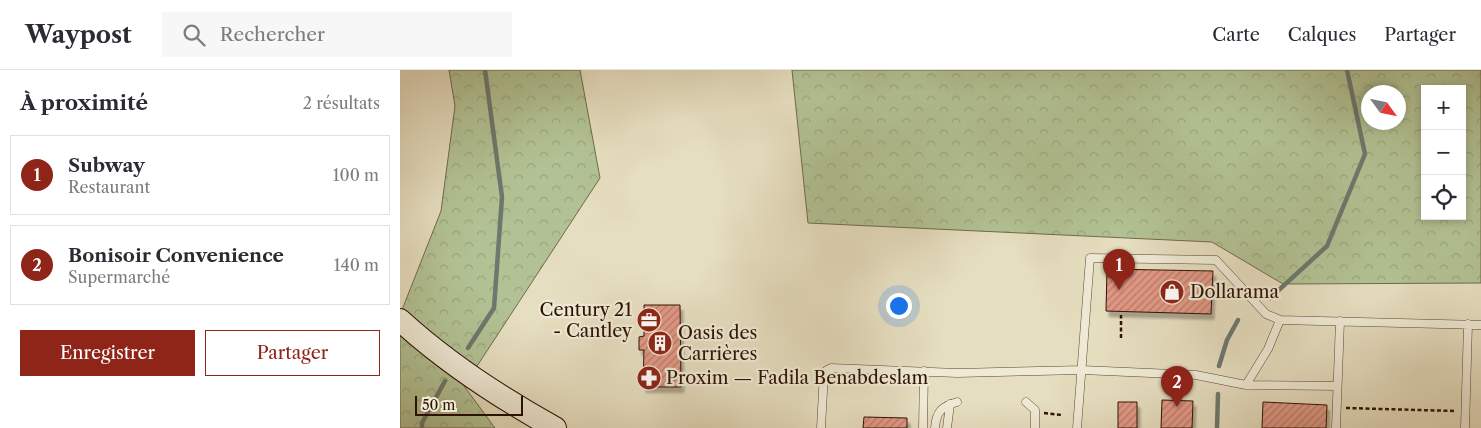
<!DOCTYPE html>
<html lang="fr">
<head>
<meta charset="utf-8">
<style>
  body { margin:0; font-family:"Libre Caslon Text",serif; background:#f7f7f7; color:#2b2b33 }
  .controls { position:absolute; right:15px; top:15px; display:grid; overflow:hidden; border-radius:0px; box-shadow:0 2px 8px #0003 }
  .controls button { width:45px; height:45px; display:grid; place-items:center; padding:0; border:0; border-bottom:1px solid #e1e1e2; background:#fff; color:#2b2b33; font:25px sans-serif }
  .compass { position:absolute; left:961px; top:15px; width:45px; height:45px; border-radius:50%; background:#fff; box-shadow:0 2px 8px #0003; rotate:123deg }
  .scale { position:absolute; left:15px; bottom:12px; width:108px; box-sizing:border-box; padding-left:5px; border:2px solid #2f1102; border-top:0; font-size:14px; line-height:18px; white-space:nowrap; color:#2f1102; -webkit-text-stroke:4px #efead6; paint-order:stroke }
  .you { position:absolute; left:498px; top:235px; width:18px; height:18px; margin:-12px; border:4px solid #fff; border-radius:50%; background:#1a73e8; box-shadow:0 0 0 8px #1a73e833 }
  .badge { display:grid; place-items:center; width:32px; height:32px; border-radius:50%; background:#8f2418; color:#fff; font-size:16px; font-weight:700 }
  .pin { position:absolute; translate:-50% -41px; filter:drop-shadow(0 1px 2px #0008) }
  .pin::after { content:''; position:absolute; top:26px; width:18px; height:15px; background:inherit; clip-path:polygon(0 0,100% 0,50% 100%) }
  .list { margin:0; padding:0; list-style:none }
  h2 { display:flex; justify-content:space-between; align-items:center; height:65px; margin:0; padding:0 20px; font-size:21px }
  h2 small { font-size:16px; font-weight:400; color:#7c7c81 }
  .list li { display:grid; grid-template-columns:32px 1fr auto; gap:15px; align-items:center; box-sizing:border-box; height:80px; margin:0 10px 10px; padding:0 10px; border:1px solid #e1e1e2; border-radius:0px }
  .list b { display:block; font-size:19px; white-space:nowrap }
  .list p { margin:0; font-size:16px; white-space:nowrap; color:#7c7c81 }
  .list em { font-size:16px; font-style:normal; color:#7c7c81 }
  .actions { display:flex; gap:10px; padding:15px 20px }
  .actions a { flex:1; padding:11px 0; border:1px solid #8f2418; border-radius:0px; text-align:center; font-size:18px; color:#8f2418 }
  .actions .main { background:#8f2418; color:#fff }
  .icon { flex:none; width:28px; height:28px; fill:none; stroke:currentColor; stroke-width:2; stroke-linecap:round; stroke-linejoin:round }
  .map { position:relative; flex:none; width:1081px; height:358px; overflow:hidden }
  header { display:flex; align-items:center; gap:30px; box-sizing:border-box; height:70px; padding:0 25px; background:#fff; border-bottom:1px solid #e1e1e2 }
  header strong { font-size:24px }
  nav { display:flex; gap:28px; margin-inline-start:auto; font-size:18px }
  .search { width:350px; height:45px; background:#f7f7f7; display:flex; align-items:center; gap:12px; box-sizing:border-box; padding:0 18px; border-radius:0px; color:#7c7c81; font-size:19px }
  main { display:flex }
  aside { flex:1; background:#fff }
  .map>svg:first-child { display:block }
  .forest { fill:url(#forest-crowns); stroke:#706a4b; fill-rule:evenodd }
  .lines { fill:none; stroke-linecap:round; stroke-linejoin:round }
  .stream { stroke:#6d786e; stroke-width:4.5 }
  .building { fill:url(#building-hatch); stroke:#2f1102; filter:url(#shadow) }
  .lane-casing { stroke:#5d4432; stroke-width:9 }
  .secondary-casing { stroke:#2f1102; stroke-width:24 }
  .path { stroke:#2f1102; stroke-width:2.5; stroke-dasharray:4 2.5; stroke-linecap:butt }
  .lane { stroke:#efead6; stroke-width:8 }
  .secondary { stroke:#efead6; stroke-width:22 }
  .labels { text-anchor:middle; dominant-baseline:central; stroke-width:4.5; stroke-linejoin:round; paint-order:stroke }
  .poi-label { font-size:18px; fill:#2f1102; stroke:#efead6; text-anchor:start }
</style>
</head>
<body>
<header>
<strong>Waypost</strong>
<div class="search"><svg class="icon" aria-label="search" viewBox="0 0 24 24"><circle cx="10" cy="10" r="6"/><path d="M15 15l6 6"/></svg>Rechercher</div>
<nav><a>Carte</a><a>Calques</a><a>Partager</a></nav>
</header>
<main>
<aside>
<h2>À proximité<small>2 résultats</small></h2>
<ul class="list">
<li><span class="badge">1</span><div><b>Subway</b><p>Restaurant</p></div><em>100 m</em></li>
<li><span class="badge">2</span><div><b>Bonisoir Convenience</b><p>Supermarché</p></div><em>140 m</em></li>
</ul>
<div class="actions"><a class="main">Enregistrer</a><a>Partager</a></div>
</aside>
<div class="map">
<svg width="1081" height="358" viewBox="0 0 1081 358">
  <defs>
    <pattern id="forest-crowns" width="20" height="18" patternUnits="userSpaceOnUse" patternTransform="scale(1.25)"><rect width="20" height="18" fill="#b2c294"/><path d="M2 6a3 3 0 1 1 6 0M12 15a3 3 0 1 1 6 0" fill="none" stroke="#99a67e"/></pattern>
    <pattern id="building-hatch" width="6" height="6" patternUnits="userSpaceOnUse" patternTransform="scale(1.25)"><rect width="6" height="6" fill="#e19885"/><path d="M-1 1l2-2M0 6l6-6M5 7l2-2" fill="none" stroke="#b77b6b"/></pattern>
    <filter id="shadow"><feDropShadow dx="3" dy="5.5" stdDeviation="1" flood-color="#0004"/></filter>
  </defs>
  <rect width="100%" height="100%" fill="#e6dec0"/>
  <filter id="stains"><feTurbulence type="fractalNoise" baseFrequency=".004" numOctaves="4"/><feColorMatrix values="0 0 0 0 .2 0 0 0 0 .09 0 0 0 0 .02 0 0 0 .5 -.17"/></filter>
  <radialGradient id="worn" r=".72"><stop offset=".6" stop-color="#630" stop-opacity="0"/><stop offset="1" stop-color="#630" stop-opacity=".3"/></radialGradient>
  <path class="forest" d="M49 0H180L200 108 64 316 95 358H0V245L41 141 55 36Z
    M392 0H1081V213L883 214 812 172 408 153ZM1025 19H1062V146H1025ZM968 22H998V52H968Z"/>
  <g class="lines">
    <path class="stream" d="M870 228 927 176 965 84 947 0
      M68 278 94 238 102 127 85 0
      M819 296 827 270 838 250
      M22 358V353L45 311
      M817 358 818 324"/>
  </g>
  <path class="building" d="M707 199 813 201 811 244 706 241Z
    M244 235H280L281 317H243L244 280H239V267L244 266Z
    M762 330 793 331 792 358H761Z
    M718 332H737V358H718Z
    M863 332 927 335 926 358H862Z
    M464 347 507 348V358H463Z"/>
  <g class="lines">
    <defs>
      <path id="lane" d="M846 315 868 279 880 250
        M626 332 635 340V358
        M421 358 424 303 427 300 431 298 557 303 682 300 796 305 846 315 937 316
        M523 358 524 301
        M535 358C536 342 542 336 557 332
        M547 358 550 334
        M677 358 690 188 816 190 866 244 880 250 1081 255
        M936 358 940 251
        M1065 358 1068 254"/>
      <path id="secondary" d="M0 250C47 293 99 327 155 358"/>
    </defs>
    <use href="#lane" class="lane-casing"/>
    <use href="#secondary" class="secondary-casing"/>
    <path class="path" d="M721 268V245
      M946 338 1055 341
      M644 343 662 345"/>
    <use href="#lane" class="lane"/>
    <use href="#secondary" class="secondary"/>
  </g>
  <defs>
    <symbol id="shop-disc" viewBox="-11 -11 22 22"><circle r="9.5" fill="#8f2418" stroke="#efead6"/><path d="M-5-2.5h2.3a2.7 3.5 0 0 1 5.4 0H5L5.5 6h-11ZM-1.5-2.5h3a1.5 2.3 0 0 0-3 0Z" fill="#fff"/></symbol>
    <symbol id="office-disc" viewBox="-11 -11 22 22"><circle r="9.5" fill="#8f2418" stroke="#efead6"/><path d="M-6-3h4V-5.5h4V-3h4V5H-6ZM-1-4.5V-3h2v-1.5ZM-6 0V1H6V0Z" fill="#fff"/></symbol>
    <symbol id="building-disc" viewBox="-11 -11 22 22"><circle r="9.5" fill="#8f2418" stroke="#efead6"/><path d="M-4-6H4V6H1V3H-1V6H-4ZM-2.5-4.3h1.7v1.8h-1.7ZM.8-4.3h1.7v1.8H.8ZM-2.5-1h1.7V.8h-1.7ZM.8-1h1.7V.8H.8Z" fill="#fff"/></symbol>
    <symbol id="pharmacy-disc" viewBox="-11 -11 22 22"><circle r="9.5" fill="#8f2418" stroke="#efead6"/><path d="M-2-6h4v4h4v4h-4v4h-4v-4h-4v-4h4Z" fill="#fff"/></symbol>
  </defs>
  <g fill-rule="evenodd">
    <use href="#shop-disc" x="758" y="208" width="28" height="28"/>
    <use href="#office-disc" x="235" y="236" width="28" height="28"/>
    <use href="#building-disc" x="246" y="259" width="28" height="28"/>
    <use href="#pharmacy-disc" x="235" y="294" width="28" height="28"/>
  </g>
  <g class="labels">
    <g class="poi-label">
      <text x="790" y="222">Dollarama</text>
      <text x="232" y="240" text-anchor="end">Century 21<tspan x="232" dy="21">- Cantley</tspan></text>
      <text x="278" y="263">Oasis des<tspan x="278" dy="21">Carrières</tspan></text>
      <text x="266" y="308">Proxim — Fadila Benabdeslam</text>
    </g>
  </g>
  <rect width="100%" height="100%" filter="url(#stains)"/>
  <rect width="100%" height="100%" fill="url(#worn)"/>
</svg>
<div class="controls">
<button>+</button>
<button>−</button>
<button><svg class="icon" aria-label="locate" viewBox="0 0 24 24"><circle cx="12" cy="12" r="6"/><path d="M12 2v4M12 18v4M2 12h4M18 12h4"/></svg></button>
</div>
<svg class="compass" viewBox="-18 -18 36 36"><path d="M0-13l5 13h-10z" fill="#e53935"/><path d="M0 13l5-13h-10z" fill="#7c7c81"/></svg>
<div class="scale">50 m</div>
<div class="you"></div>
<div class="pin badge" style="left:719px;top:220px">1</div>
<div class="pin badge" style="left:777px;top:337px">2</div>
</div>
</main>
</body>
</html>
